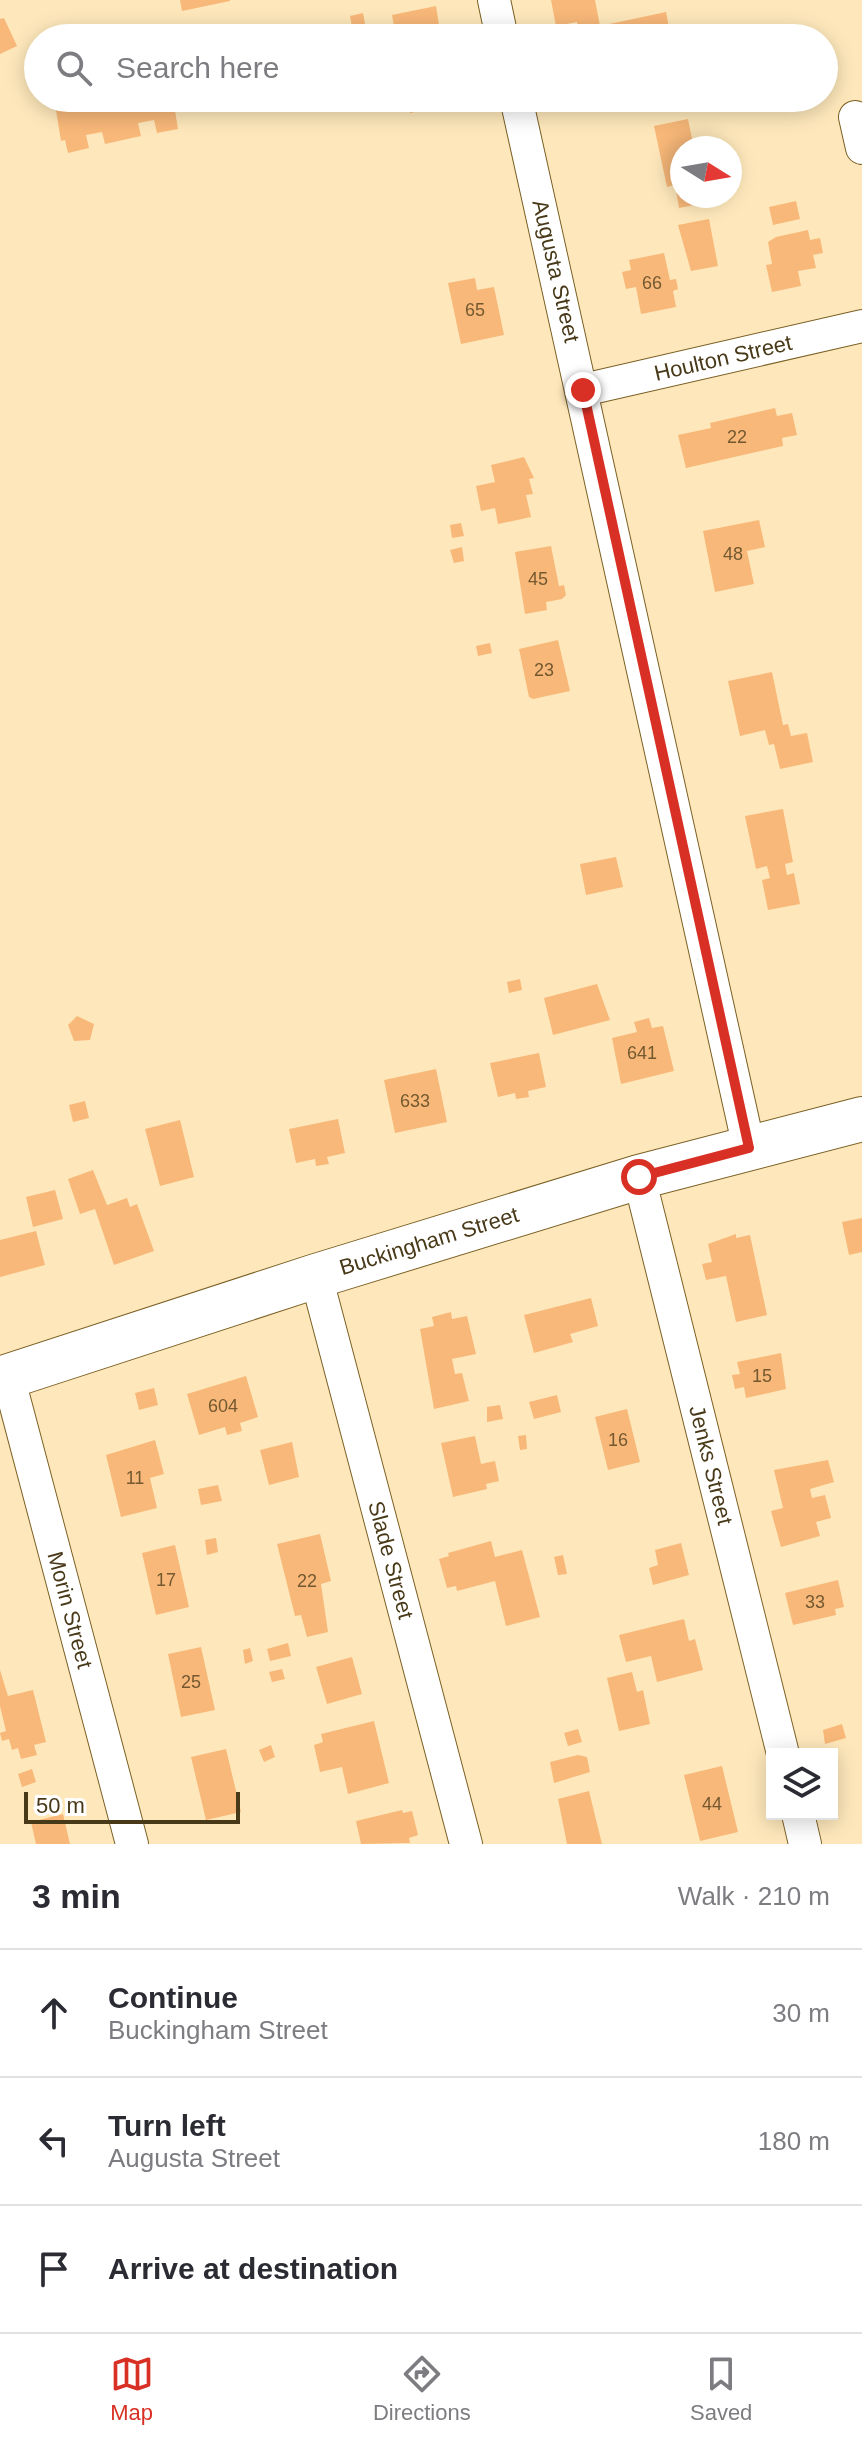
<!DOCTYPE html>
<html lang="en">
<head>
<meta charset="utf-8">
<style>
  body { margin:0; font-family:Arial,sans-serif; background:#f2f2f3; color:#2b2b33 }
  .controls { position:absolute; right:24px; bottom:24px; display:grid; overflow:hidden; border-radius:0px; box-shadow:0 4px 20px #0003 }
  .controls button { width:72px; height:72px; display:grid; place-items:center; padding:0; border:0; border-bottom:2px solid #e1e1e2; background:#fff; color:#2b2b33; font:40px sans-serif }
  .compass { position:absolute; left:670px; top:136px; width:72px; height:72px; border-radius:50%; background:#fff; box-shadow:0 4px 20px #0003; rotate:101deg }
  .scale { position:absolute; left:24px; bottom:20px; width:216px; box-sizing:border-box; padding-left:8px; border:4px solid #483918; border-top:0; font-size:22px; line-height:28px; white-space:nowrap; color:#483918; -webkit-text-stroke:6px #fff; paint-order:stroke }
  .stop { position:absolute; width:24px; height:24px; margin:-18px; border:6px solid #d93025; border-radius:50%; background:#fff }
  .stop.end { background:#d93025; border-color:#fff; box-shadow:0 2px 8px #0008 }
  .list { margin:0; padding:0; list-style:none }
  h2 { display:flex; justify-content:space-between; align-items:center; height:104px; margin:0; padding:0 32px; font-size:34px }
  h2 small { font-size:26px; font-weight:400; color:#7c7c81 }
  .list li { display:grid; grid-template-columns:52px 1fr auto; gap:24px; align-items:center; box-sizing:border-box; height:128px; padding:0 32px; border-top:2px solid #e1e1e2 }
  .list b { display:block; font-size:30px; white-space:nowrap }
  .list p { margin:0; font-size:26px; white-space:nowrap; color:#7c7c81 }
  .list em { font-size:26px; font-style:normal; color:#7c7c81 }
  .icon { flex:none; width:44px; height:44px; fill:none; stroke:currentColor; stroke-width:2; stroke-linecap:round; stroke-linejoin:round }
  .map { position:relative; flex:none; width:862px; height:1844px; overflow:hidden }
  .search { position:absolute; background:#fff; box-shadow:0 4px 20px #0003; left:24px; right:24px; top:24px; height:88px; display:flex; align-items:center; gap:20px; box-sizing:border-box; padding:0 28px; border-radius:44px; color:#7c7c81; font-size:30px }
  .sheet { height:488px; background:#fff }
  nav { display:flex; justify-content:space-around; align-items:center; box-sizing:border-box; height:112px; border-top:2px solid #e1e1e2; background:#fff; font-size:22px; color:#7c7c81 }
  nav a { display:grid; justify-items:center; gap:4px }
  nav .on { color:#d93025 }
  .map>svg:first-child { display:block }
  .building { fill:#f8b879 }
  .lines { fill:none; stroke-linecap:round; stroke-linejoin:round }
  .street-casing { stroke:#7b6024; stroke-width:34 }
  .secondary-casing { stroke:#7b6024; stroke-width:46 }
  .street { stroke:#fff; stroke-width:32 }
  .secondary { stroke:#fff; stroke-width:44 }
  .route { stroke:#d93025; stroke-width:10 }
  .labels { text-anchor:middle; dominant-baseline:central; stroke-width:6; stroke-linejoin:round; paint-order:stroke }
  .number-label { font-size:18px; fill:#745930 }
  .street-label { font-size:22px; fill:#483918; stroke:#fff }
</style>
</head>
<body>
<div class="map">
<svg width="862" height="1844" viewBox="0 0 862 1844">
  <rect width="100%" height="100%" fill="#fee8bb"/>
  <path class="building" d="M180 0H230V1L182 11Z
    M551 0H595L600 26 666 12 671 38H580L577 22 556 26Z
    M436 6 439 25 446 24 449 38H396L392 15Z
    M363 13 366 29 353 32 350 16Z
    M4 18 17 46 0 54V19Z
    M54 98H173L178 129 157 133 154 120 138 123 141 136 105 144 102 132 86 135 89 148 68 153 65 140 61 141Z
    M408 98H453L454 104 410 113Z
    M688 119 694 148H682V196H704L705 203 679 208 675 185 667 187 654 126Z
    M796 201 800 219 773 225 769 207Z
    M709 219 718 266 691 271 678 225Z
    M808 230 810 240 820 238 823 253 813 255 816 268 798 271 801 286 772 292 766 265 772 264 768 242 776 237Z
    M664 253 670 280 676 279 678 289 673 291 676 307 641 314 636 287 626 289 622 272 631 270 629 260Z
    M475 278 477 290 494 287 504 335 461 344 448 283Z
    M775 408 777 416 792 413 797 435 782 438 783 446 686 468 678 435 711 428 710 423Z
    M524 457 534 478 529 479 533 494 526 495 531 517 498 524 495 508 481 511 476 486 495 482 491 465Z
    M759 520 765 547 747 551 754 584 715 592 703 531Z
    M461 523 464 536 452 538 450 525Z
    M551 546 559 586 564 585 566 595 562 599 546 602 547 610 525 614 515 552Z
    M462 547 464 561 454 563 450 550Z
    M558 640 570 691 533 699 529 697 519 649Z
    M490 643 492 653 478 656 476 646Z
    M772 672 783 725 788 724 791 736 807 733 813 762 780 769 774 744 769 745 765 730 740 736 728 681Z
    M783 809 793 862 785 864 787 875 794 873 800 904 768 910 762 880 770 878 767 866 756 869 745 816Z
    M616 857 623 887 586 895 580 864Z
    M520 979 522 990 509 993 507 982Z
    M597 984 610 1020 553 1035 544 998Z
    M77 1016 94 1024 90 1040 74 1041 68 1025Z
    M649 1018 652 1028 663 1026 674 1071 621 1084 612 1038 637 1032 634 1022Z
    M539 1053 546 1087 528 1091 529 1097 516 1099 515 1093 498 1097 490 1063Z
    M436 1069 447 1122 395 1133 384 1080Z
    M85 1101 89 1118 73 1122 69 1105Z
    M338 1119 345 1153 327 1157 329 1164 316 1166 315 1159 296 1163 289 1129Z
    M180 1120 194 1177 160 1186 145 1129Z
    M93 1170 107 1205 127 1198 130 1207 137 1204 154 1251 114 1265 95 1209 80 1214 68 1179Z
    M55 1190 63 1219 33 1227 26 1197Z
    M862 1218V1252L849 1255 842 1222Z
    M36 1231 45 1265 0 1277V1240Z
    M736 1234V1238L750 1235 767 1315 736 1322 726 1276 706 1280 702 1264 712 1262 708 1244Z
    M591 1298 598 1326 570 1334 573 1342 534 1353 524 1315Z
    M451 1312 452 1319 467 1316 476 1354 452 1359 455 1374 462 1373 469 1401 434 1409 420 1329 434 1326 432 1317Z
    M781 1353 786 1389 746 1398 744 1387 735 1389 732 1375 740 1374 737 1362Z
    M246 1376 258 1417 240 1423 242 1431 227 1435 225 1427 199 1435 187 1394Z
    M154 1388 158 1405 139 1410 135 1393Z
    M557 1395 561 1412 534 1419 529 1402Z
    M500 1405 503 1419 487 1422V1407Z
    M627 1409 640 1462 608 1470 595 1417Z
    M526 1435 527 1449 520 1450 518 1436Z
    M475 1436 481 1464 495 1461 499 1481 486 1484 487 1489 453 1497 441 1443Z
    M155 1440 164 1474 150 1478 157 1508 121 1517 106 1455Z
    M292 1442 299 1477 269 1485 260 1450Z
    M828 1460 834 1482 810 1489 812 1498 825 1495 831 1518 816 1522 820 1536 781 1547 771 1511 783 1508 774 1470Z
    M218 1485 222 1501 201 1505 198 1489Z
    M320 1534 331 1581 321 1584 328 1632 307 1637 301 1615 295 1616 277 1544Z
    M216 1538 218 1552 207 1555 205 1540Z
    M491 1541 495 1557 522 1550 540 1617 506 1626 495 1581 457 1591 456 1586 447 1588 439 1559 449 1556 448 1553Z
    M681 1543 689 1575 653 1585 649 1568 658 1565 655 1550Z
    M175 1545 189 1607 156 1615 142 1553Z
    M563 1555 567 1574 558 1575 554 1557Z
    M838 1580 844 1607 835 1609 836 1615 793 1625 785 1593Z
    M684 1619 689 1641 695 1639 703 1670 657 1682 651 1656 626 1662 619 1635Z
    M288 1643 291 1656 270 1661 267 1649Z
    M201 1647 215 1710 181 1717 168 1654Z
    M250 1648 253 1661 245 1664 243 1650Z
    M352 1657 362 1694 327 1704 316 1667Z
    M282 1669 285 1679 272 1682 269 1672Z
    M0 1670 8 1696 33 1690 46 1742 34 1745 37 1755 21 1759 18 1748 12 1750 9 1739 2 1741 0 1733 6 1731 0 1706Z
    M632 1672 637 1692 643 1690 650 1724 619 1731 607 1678Z
    M374 1721 389 1783 348 1794 342 1767 320 1772 314 1745 323 1742 321 1734Z
    M842 1724 846 1738 825 1744 823 1730Z
    M578 1729 582 1742 568 1746 564 1733Z
    M271 1745 275 1757 264 1762 259 1750Z
    M226 1749 241 1812 206 1820 191 1757Z
    M578 1755 587 1757 590 1772 554 1783 550 1762Z
    M722 1766 738 1832 700 1841 684 1775Z
    M32 1769 36 1782 22 1787 18 1774Z
    M589 1791 602 1844H567L558 1799Z
    M402 1810 403 1813 412 1811 418 1835 409 1838 410 1843 361 1844 356 1821Z
    M63 1814 70 1844H36L31 1822Z"/>
  <g class="lines">
    <defs>
      <path id="street" d="M494 0 502 38
        M516 98 749 1148
        M855 117 862 148
        M583 390 862 326
        M639 1177 783 1754
        M316 1276 466 1844
        M8 1376 132 1844
        M798 1814 805 1844"/>
      <path id="secondary" d="M0 1379 316 1276 639 1177 862 1119"/>
    </defs>
    <use href="#street" class="street-casing"/>
    <use href="#secondary" class="secondary-casing"/>
    <use href="#street" class="street"/>
    <use href="#secondary" class="secondary"/>
  </g>
  <g class="lines">
    <path class="route" d="M583 390 749 1148 639 1177"/>
  </g>
  <g class="labels">
    <g class="number-label">
      <text x="652" y="283">66</text>
      <text x="475" y="310">65</text>
      <text x="737" y="437">22</text>
      <text x="733" y="554">48</text>
      <text x="538" y="579">45</text>
      <text x="544" y="670">23</text>
      <text x="642" y="1053">641</text>
      <text x="415" y="1101">633</text>
      <text x="762" y="1376">15</text>
      <text x="223" y="1406">604</text>
      <text x="618" y="1440">16</text>
      <text x="135" y="1478">11</text>
      <text x="166" y="1580">17</text>
      <text x="307" y="1581">22</text>
      <text x="815" y="1602">33</text>
      <text x="191" y="1682">25</text>
      <text x="712" y="1804">44</text>
    </g>
    <g class="street-label">
      <text transform="translate(556 271) rotate(77)">Augusta Street</text>
      <text transform="translate(723 358) rotate(-13)">Houlton Street</text>
      <text transform="translate(429 1241) rotate(-17)">Buckingham Street</text>
      <text transform="translate(711 1465) rotate(76)">Jenks Street</text>
      <text transform="translate(391 1560) rotate(75)">Slade Street</text>
      <text transform="translate(70 1610) rotate(75)">Morin Street</text>
    </g>
  </g>
</svg>
<div class="controls">
<button><svg class="icon" aria-label="layers" viewBox="0 0 24 24"><path d="M12 4l9 5-9 5-9-5zM3 14l9 5 9-5"/></svg></button>
</div>
<svg class="compass" viewBox="-18 -18 36 36"><path d="M0-13l5 13h-10z" fill="#e53935"/><path d="M0 13l5-13h-10z" fill="#7c7c81"/></svg>
<div class="scale">50 m</div>
<div class="stop" style="left:639px;top:1177px"></div>
<div class="stop end" style="left:583px;top:390px"></div>
<div class="search"><svg class="icon" aria-label="search" viewBox="0 0 24 24"><circle cx="10" cy="10" r="6"/><path d="M15 15l6 6"/></svg>Search here</div>
</div>
<section class="sheet">
<h2>3 min<small>Walk · 210 m</small></h2>
<ul class="list">
<li><svg class="icon" aria-label="ahead" viewBox="0 0 24 24"><path d="M12 20V5M6 11l6-6 6 6"/></svg><div><b>Continue</b><p>Buckingham Street</p></div><em>30 m</em></li>
<li><svg class="icon" aria-label="left" viewBox="0 0 24 24"><path d="M17 20v-9H6M10 6l-5 5 5 5"/></svg><div><b>Turn left</b><p>Augusta Street</p></div><em>180 m</em></li>
<li><svg class="icon" aria-label="arrive" viewBox="0 0 24 24"><path d="M6 21V4h12l-3 4 3 4H6"/></svg><div><b>Arrive at destination</b></div></li>
</ul>
</section>
<nav>
<a class="on"><svg class="icon" aria-label="map" viewBox="0 0 24 24"><path d="M3 6l6-2 6 2 6-2v14l-6 2-6-2-6 2zM9 4v14M15 6v14"/></svg>Map</a>
<a><svg class="icon" aria-label="directions" viewBox="0 0 24 24"><path d="M12 3l9 9-9 9-9-9zM9 14v-3h6M13 9l2 2-2 2"/></svg>Directions</a>
<a><svg class="icon" aria-label="saved" viewBox="0 0 24 24"><path d="M7 4h10v16l-5-4-5 4z"/></svg>Saved</a>
</nav>
</body>
</html>
